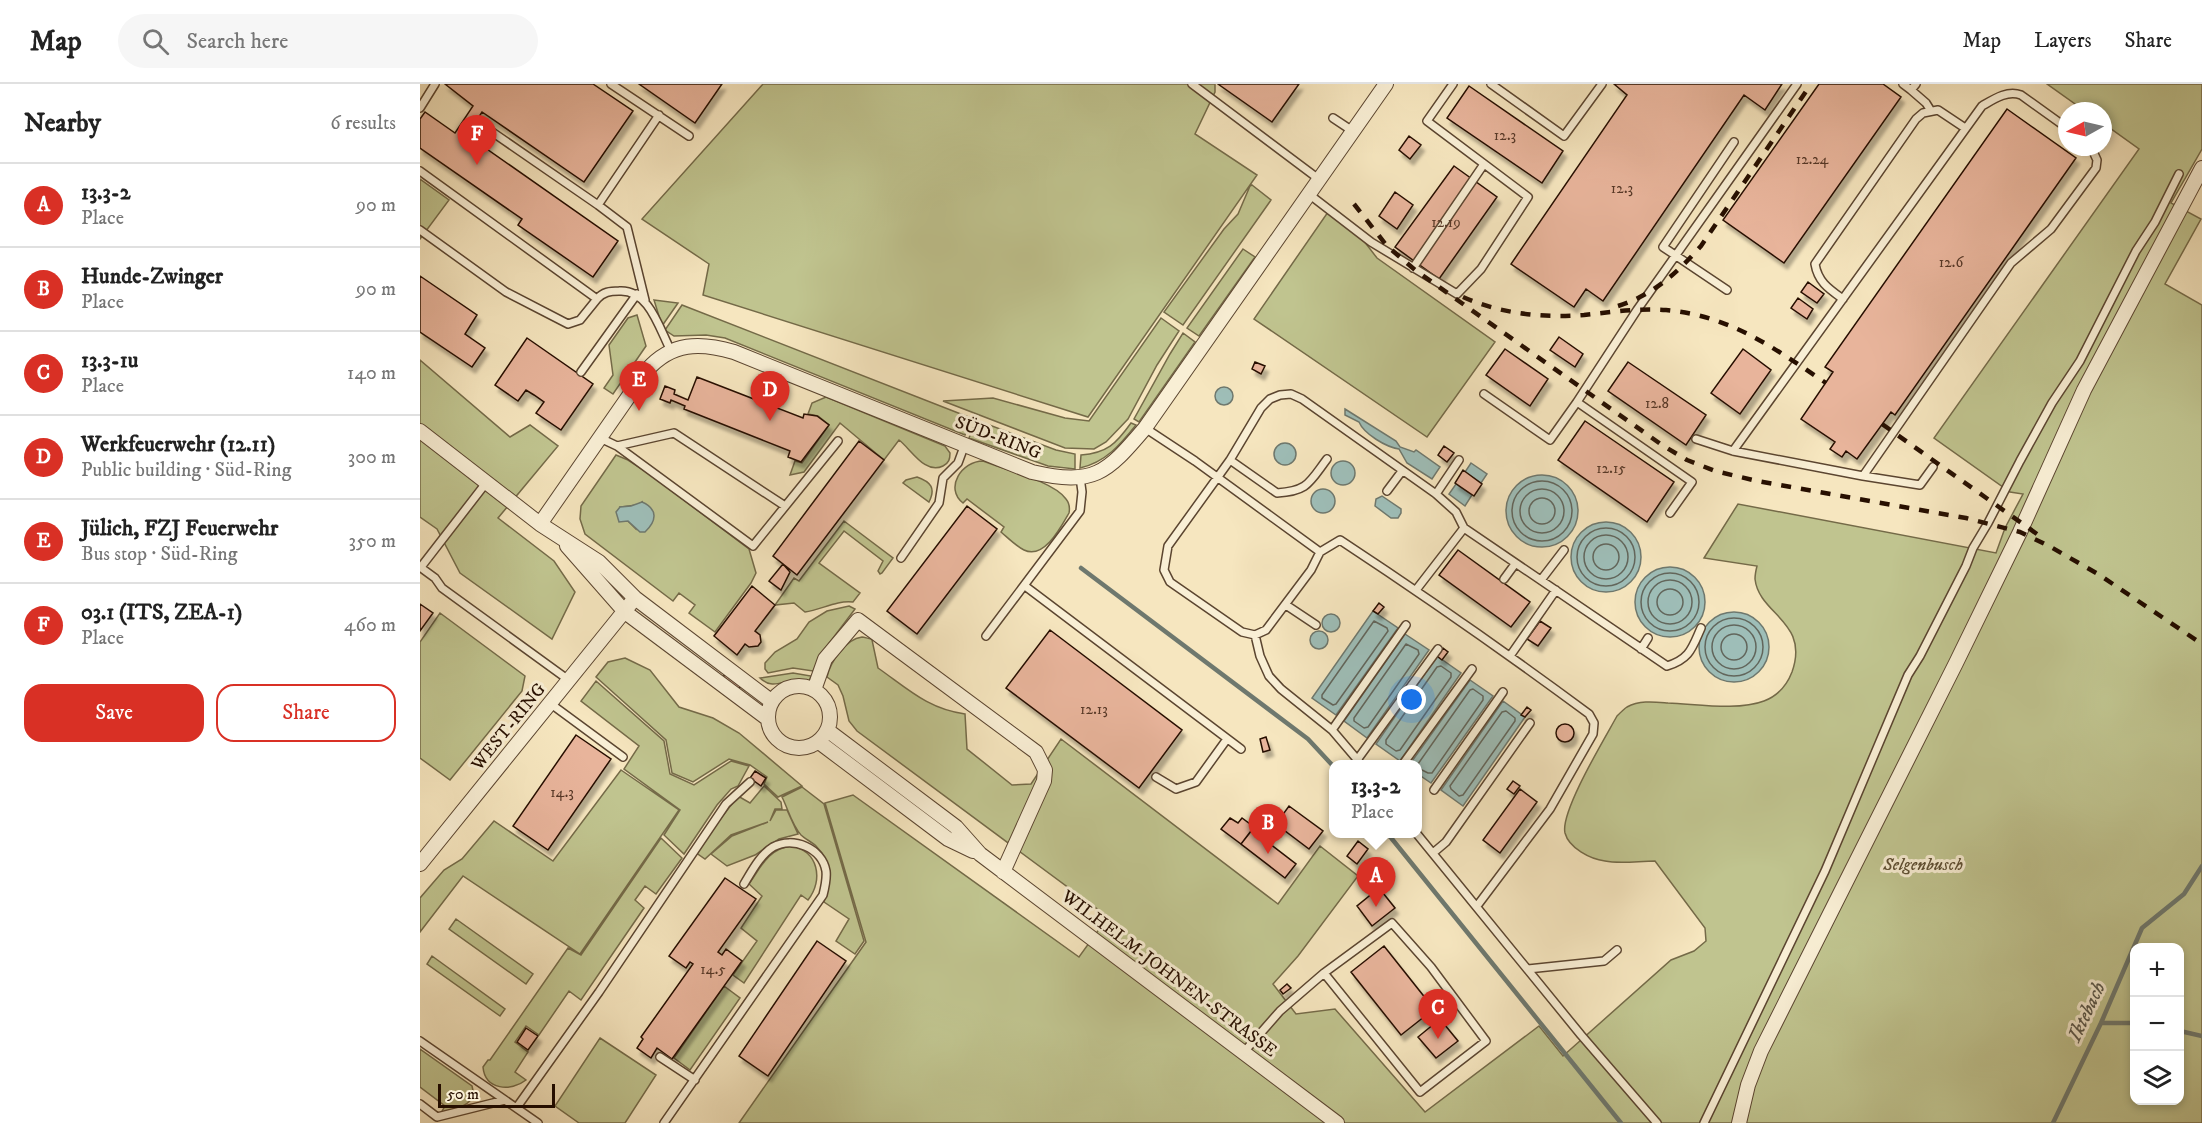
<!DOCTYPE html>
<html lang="en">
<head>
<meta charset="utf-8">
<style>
  body { margin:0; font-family:"IM FELL DW Pica",serif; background:#f6f6f6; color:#222 }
  .controls { position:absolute; right:18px; bottom:18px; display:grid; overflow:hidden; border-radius:12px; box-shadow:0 3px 9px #0003 }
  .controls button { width:54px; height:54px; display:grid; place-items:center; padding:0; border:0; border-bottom:2px solid #e0e0e0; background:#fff; color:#222; font:30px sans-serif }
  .compass { position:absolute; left:1638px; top:18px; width:54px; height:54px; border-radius:50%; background:#fff; box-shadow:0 3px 9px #0003; rotate:262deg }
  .scale { position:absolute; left:18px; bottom:15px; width:117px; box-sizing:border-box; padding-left:6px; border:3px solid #270f00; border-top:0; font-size:16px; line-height:21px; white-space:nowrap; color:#270f00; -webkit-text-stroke:4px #f9efd5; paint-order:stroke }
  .you { position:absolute; left:992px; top:616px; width:21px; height:21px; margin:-15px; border:4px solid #fff; border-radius:50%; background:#1a73e8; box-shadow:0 0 0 9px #1a73e833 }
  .badge { display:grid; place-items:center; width:39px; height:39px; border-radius:50%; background:#d93025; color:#fff; font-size:20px; font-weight:700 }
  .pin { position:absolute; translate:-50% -50px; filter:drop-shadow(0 2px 3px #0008) }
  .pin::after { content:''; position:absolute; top:32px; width:21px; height:18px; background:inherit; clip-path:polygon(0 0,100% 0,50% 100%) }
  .popup { position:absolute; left:909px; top:676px; width:93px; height:78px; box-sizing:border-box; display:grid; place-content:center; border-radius:12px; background:#fff; filter:drop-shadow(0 2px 4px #0005); font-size:20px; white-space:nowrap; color:#767676 }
  .popup b { font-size:22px; color:#222 }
  .popup::after { content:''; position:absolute; left:50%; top:100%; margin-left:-12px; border:12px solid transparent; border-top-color:#fff }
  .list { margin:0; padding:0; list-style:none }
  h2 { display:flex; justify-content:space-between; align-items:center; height:78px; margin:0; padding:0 24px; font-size:26px }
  h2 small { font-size:20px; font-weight:400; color:#767676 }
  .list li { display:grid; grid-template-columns:39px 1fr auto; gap:18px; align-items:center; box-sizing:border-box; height:84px; padding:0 24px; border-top:2px solid #e0e0e0 }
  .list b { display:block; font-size:22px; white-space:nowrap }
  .list p { margin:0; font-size:20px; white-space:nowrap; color:#767676 }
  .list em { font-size:20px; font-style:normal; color:#767676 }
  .actions { display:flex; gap:12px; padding:18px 24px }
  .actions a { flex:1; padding:14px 0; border:2px solid #d93025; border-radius:18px; text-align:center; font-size:21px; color:#d93025 }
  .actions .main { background:#d93025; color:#fff }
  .icon { flex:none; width:33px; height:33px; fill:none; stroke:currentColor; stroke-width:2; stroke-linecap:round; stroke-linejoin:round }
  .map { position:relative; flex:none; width:1782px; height:1039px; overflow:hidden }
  header { display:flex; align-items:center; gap:36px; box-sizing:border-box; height:84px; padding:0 30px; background:#fff; border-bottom:2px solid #e0e0e0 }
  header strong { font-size:28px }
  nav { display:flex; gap:33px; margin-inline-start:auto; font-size:21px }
  .search { width:420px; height:54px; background:#f6f6f6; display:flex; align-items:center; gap:15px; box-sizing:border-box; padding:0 21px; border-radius:33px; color:#767676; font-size:22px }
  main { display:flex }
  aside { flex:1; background:#fff }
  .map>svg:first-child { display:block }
  .green { fill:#c0c48f; stroke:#746a48; stroke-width:1.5; fill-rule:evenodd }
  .water { fill:#9ebeb8; stroke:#6e786e; stroke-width:1.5 }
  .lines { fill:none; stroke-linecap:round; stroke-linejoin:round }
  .shore { stroke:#62665c; stroke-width:1.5 }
  .stream { stroke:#6e786e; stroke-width:4.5 }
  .building { fill:#e8b49b; stroke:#270f00; stroke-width:1.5; filter:url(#shadow) }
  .lane-casing { stroke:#5b4530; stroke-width:10 }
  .street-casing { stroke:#5b4530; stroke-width:16 }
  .lane { stroke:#f9efd5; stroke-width:7 }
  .street { stroke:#f9efd5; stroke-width:14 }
  .rail { stroke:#270f00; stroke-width:4.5; stroke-dasharray:10 10; stroke-linecap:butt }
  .labels { text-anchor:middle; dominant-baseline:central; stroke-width:6; stroke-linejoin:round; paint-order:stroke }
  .number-label { font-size:15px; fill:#573827 }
  .street-label { font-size:18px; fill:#270f00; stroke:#f9efd5 }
  .park-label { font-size:18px; font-style:italic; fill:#5d4e32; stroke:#f9efd5 }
  .water-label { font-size:20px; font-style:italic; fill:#57554a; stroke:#f9efd5 }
</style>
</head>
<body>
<header>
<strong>Map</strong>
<div class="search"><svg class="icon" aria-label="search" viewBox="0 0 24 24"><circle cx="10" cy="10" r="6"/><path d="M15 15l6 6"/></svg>Search here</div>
<nav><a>Map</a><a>Layers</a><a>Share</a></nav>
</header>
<main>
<aside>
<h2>Nearby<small>6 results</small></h2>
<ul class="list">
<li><span class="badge">A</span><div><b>13.3-2</b><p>Place</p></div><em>90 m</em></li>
<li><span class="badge">B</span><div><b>Hunde-Zwinger</b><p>Place</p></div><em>90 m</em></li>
<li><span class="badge">C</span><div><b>13.3-1u</b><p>Place</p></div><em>140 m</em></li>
<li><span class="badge">D</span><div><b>Werkfeuerwehr (12.11)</b><p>Public building · Süd-Ring</p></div><em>300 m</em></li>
<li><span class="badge">E</span><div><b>Jülich, FZJ Feuerwehr</b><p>Bus stop · Süd-Ring</p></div><em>350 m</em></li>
<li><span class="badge">F</span><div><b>03.1 (ITS, ZEA-1)</b><p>Place</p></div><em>460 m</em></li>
</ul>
<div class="actions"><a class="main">Save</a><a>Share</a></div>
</aside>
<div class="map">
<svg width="1782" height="1039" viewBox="0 0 1782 1039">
  <defs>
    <filter id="shadow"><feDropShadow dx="3.5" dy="6" stdDeviation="1.5" flood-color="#0004"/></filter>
  </defs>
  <rect width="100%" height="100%" fill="#f6e6bf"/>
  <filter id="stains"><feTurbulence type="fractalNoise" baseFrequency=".00333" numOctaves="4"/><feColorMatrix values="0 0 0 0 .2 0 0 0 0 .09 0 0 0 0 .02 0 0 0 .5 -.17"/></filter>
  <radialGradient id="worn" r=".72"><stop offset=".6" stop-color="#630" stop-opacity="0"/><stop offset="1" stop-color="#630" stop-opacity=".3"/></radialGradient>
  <path class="green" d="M343 0H795V8L775 50 837 91 668 333 283 211 289 180 222 135Z
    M1627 0H1782V65L1751 119 1781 135 1745 200 1782 221V1039H319L446 858 405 719 433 711 659 873 688 833 437 647 429 637 423 612 418 601 407 593C410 579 425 555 442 553 443 553 452 555 452 556L458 584C488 605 508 625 545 630L547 665 592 701 611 700 641 655 858 820 900 762 938 792 878 872 853 900 876 930 915 925 1005 1028 1119 942 1143 972 1251 876 1274 867 1286 857 1285 844 1235 777C1219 777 1200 780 1185 777 1170 775 1149 764 1145 749 1140 728 1185 654 1197 632 1200 629 1204 625 1207 623 1220 616 1235 618 1248 619 1277 620 1318 627 1344 617 1357 612 1367 601 1372 588 1390 537 1339 531 1335 495 1335 491 1336 486 1337 482L1284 474 1318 420 1576 469 1585 444 1603 410 1590 408 1514 354 1719 65 1683 39V27H1665ZM1714 864H1760V1016H1714Z
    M0 95 29 116 0 155Z
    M832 101 851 116 763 241 744 228 804 145 818 130 830 102Z
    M908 128 937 148 957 174 1075 258 1007 353 834 235Z
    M823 165 835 173 779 252 767 244Z
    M234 216 258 219 242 242Z
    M262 221 551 334 545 351 305 254 286 251 254 252 245 246Z
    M217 231 226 262 193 310 184 304 193 291 189 261 208 234Z
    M741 234 759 247 737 281 708 335 686 358 674 365 645 364 523 317 573 314 645 334 669 337Z
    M763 249 775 258 719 338 714 335 750 270Z
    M0 276 90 353 110 341 138 362 78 434 134 477 155 508 132 555 40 489 17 445 0 433Z
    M406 313 525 362 530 369C530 375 529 379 523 382 505 391 491 365 479 356L464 376 420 339 384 388 370 391 375 377 382 379 409 341 398 332 388 330 392 319Z
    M556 336 636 366 655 370V385L628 382 549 354Z
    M711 339 716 341C700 361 686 378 660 384L661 371C687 369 696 360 711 339Z
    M196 371 208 376 228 389 329 465 336 489 331 499 295 548 269 529 275 521 259 509 253 517 165 450 160 435 161 422ZM222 418 216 445 208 437 200 423 217 421Z
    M563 377C585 386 633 397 646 415 650 420 650 424 649 429 641 443 624 476 604 466 596 462 588 454 581 448L584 443 547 415 543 419C524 404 542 377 563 377Z
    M497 393C511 398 516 404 509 418L483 399 486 396Z
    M424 437 473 474 462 489 460 490 458 487 463 477 424 447 399 479 440 509 433 518C416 516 401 526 385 528L374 519 355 521 374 494 379 497Z
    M429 522 435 525 404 566 393 587 373 584 348 589 345 585V579L355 568 377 555 389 538 407 527Z
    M20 529 105 592 102 607 30 696 0 674V558Z
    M205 574 230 586 259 623 293 634 319 649 382 702 358 713 344 700 347 693 330 681 309 675 273 698 252 689 246 656 176 593 188 578Z
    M373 589 391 592 389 598C384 597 379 595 374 596 360 598 352 605 340 594Z
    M176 597 244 657 250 690 274 701 311 677 329 682 318 702 311 705 297 721 264 770 244 751 260 726 204 685 219 662 161 617Z
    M201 686 259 726 160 870 43 792 0 848V814L24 786 42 775 74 737 133 777Z
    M344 702 361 718 362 725H355L350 737 356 726H367L378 750 359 755 335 771 307 782 291 770 312 752 348 738 311 751 285 775 275 768 318 712 330 719Z
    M382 703 404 720 444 857 435 870 416 857 429 835 404 818C410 797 413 779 396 762 392 758 385 755 381 751 372 741 368 725 362 713Z
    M241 754 262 774 236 810 225 802 215 816 224 824 161 916 149 907 119 951 106 942 95 958 108 968 95 988 106 996C91 1008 65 1006 63 983L68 976H70L148 864 161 871Z
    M371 762C398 766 404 796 388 816L381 811 324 899 313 891 337 857 321 844 342 812 329 800C341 783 348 765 371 762Z
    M36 835 113 890 106 900 29 845Z
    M12 872 85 925 80 932 7 880Z
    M304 902 320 914 270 986 254 974Z
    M180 954 236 991 205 1039H159L135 1022Z
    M0 965 52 1002 54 1011C49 1023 33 1025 21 1029L25 1022 0 1003Z"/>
  <path class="water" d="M795 312a9 9 0 1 1 18 0a9 9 0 1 1-18 0Z
    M925 325 976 357 980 363 994 368 996 366 1020 383 1012 395 987 379 979 365C966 363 944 350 939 338L925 331Z
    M854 370a11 11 0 1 1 22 0a11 11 0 1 1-22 0Z
    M911 389a12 12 0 1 1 24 0a12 12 0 1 1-24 0Z
    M1051 379 1067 390 1061 399 1045 388Z
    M1086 427a36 36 0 1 1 72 0a36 36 0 1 1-72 0Z
    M1036 400 1052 411 1045 422 1029 410Z
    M891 417a12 12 0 1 1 24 0a12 12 0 1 1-24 0Z
    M962 412 981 425V429L978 434H971L955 422 956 415Z
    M222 418C238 425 237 437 225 448H220L208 437 199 438 196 428 200 423 211 422Z
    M1151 473a35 35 0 1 1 70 0a35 35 0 1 1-70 0Z
    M1215 518a35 35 0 1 1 70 0a35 35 0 1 1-70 0Z
    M953 527 978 544 916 631 892 614Z
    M1279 563a35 35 0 1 1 70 0a35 35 0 1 1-70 0Z
    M902 539a9 9 0 1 1 18 0a9 9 0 1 1-18 0Z
    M890 556a9 9 0 1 1 18 0a9 9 0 1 1-18 0Z
    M985 550 1009 566 947 654 924 637Z
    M1017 572 1041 589 980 677 956 660Z
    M1050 596 1073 612 1011 699 998 690V680H990Z
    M1083 617 1105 633 1043 722 1021 706Z"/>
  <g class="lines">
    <path class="shore" d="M1092 427a30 30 0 1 1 60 0a30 30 0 1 1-60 0Z
      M1100 427a22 22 0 1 1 44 0a22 22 0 1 1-44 0Z
      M1109 427a13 13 0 1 1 26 0a13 13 0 1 1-26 0Z
      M1157 473a29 29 0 1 1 58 0a29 29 0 1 1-58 0Z
      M1164 473a22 22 0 1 1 44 0a22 22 0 1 1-44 0Z
      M1173 473a13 13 0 1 1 26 0a13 13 0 1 1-26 0Z
      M1221 518a29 29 0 1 1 58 0a29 29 0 1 1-58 0Z
      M1228 518a22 22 0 1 1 44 0a22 22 0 1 1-44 0Z
      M1237 518a13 13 0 1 1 26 0a13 13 0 1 1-26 0Z
      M1285 563a29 29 0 1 1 58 0a29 29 0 1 1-58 0Z
      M954 537 967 544 968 547 916 620 913 621 902 614V611Z
      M1292 563a22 22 0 1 1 44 0a22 22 0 1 1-44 0Z
      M1301 563a13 13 0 1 1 26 0a13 13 0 1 1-26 0Z
      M986 560 998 566 999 570 948 643 944 644 934 637V634Z
      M1021 582 1031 589V593L980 666 976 667 966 660V656L1017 583Z
      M1086 627 1095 634V637L1043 711 1039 712 1031 705 1030 702 1082 628Z
      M998 680 1050 606 1053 605 1063 612V616L1012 689H1008L998 684"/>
    <path class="stream" d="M661 484 888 655 914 683
      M968 750 1201 1039
      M1681 939H1714
      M1760 947 1782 952
      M1633 1039 1681 939 1722 844 1764 810 1782 782"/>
  </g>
  <path class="building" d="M25 0H173L213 27 164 98 62 28 47 51 198 157 173 193 98 141 102 135 0 64V35L5 28 35 49 53 22Z
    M219 0H302L275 39Z
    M798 0H879L852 38Z
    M1194 0H1362L1345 26 1324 11 1183 217 1166 205 1154 223 1091 180 1207 11Z
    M1399 0H1463L1481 13 1364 179 1303 136Z
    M1049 2 1143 67 1122 99 1027 34Z
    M1587 25 1656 74 1475 331 1471 328 1437 375 1426 367 1422 373 1410 365 1415 358 1381 335 1413 288 1405 283Z
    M989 52 1001 61 990 75 979 66Z
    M1034 82 1077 113 1019 195 975 163Z
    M975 108 993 121 977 145 959 132Z
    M0 192 57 231 45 250 65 264 52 283 0 248Z
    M1388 198 1404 210 1397 219 1381 208Z
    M1378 214 1393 225 1387 235 1371 224Z
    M1139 253 1163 270 1155 283 1130 266Z
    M107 254 173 300 141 346 116 329 124 318 114 311 106 306 98 317 75 301Z
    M1085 265 1128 295 1110 322 1066 291Z
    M1323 265 1351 286 1320 330 1291 309Z
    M835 278 845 282 841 290 832 285Z
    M1208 278 1286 331 1266 361 1188 307Z
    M277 293 383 334 384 330 397 332 409 341 381 378 368 373 370 367 264 325 265 322 251 316 250 319 240 315 245 302 255 306 254 310 268 316Z
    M1165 337 1254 398 1227 438 1138 376Z
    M439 357 464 376 377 491 353 472Z
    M1024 362 1034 369 1027 378 1018 371Z
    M1043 386 1062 400 1054 412 1035 399Z
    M547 422 577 445 497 550 467 527Z
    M1038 466 1110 518 1091 543 1019 491Z
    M363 480 370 488 361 506 349 497Z
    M332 502 355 521 335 547 340 551 341 558 338 562 329 563 325 560 317 571 294 552Z
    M959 519 964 523 958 530 953 527Z
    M0 520 13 529 0 547Z
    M1120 537 1131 544 1118 562 1107 555Z
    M630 546 762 646 719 704 586 604Z
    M1023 564 1028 568 1022 576 1017 572Z
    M305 590 321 602 317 607 302 595Z
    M1107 623 1111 626 1105 633 1101 631Z
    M1136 649a9 9 0 1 1 18 0a9 9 0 1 1-18 0Z
    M156 651 191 675 128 766 93 742Z
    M846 653 850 666 843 668 840 655Z
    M335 687 346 694 341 702 330 694Z
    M1093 697 1100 702 1094 710 1087 705Z
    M1100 705 1117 718 1080 769 1063 756Z
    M869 722 903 747 889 765 856 740Z
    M810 734 818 739 822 734 834 743 821 760 801 745Z
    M832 746 876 780 865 794 821 760Z
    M938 757 948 765 937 780 927 772Z
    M305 794 336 815 298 868 302 871 306 865 322 877 252 975 237 964 231 974 217 964 223 955 221 953 273 880 270 878 266 884 249 872Z
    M959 804 975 824 952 842 937 822Z
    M397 857 426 877 348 992 319 972Z
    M964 862 1014 925 981 951 931 888Z
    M867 900 871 904 863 910 860 906Z
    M1020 935 1038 957 1016 974 998 953Z
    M106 944 118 952 108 966 97 958Z"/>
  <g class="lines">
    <defs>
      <path id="lane" d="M191 0 269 52
        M772 0 900 96
        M1071 0 1144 52 1182 0
        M1483 0 1491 6 1496 0
        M1491 6 1506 19 1511 27
        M0 24 15 0
        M913 34 934 48
        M62 41 178 121
        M0 87 177 215C183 208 190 207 199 207 229 205 239 244 251 267
        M890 111 951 158 1037 210 1061 185 1108 113 1007 37 1033 0
        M0 146 86 208 148 240 160 236 177 215
        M993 184 1064 80
        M1307 206 1243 163 1314 58
        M1423 215C1409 205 1398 198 1395 180L1496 35 1503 29 1518 26 1545 44
        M225 216 207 143 178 121 239 31
        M161 288 217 210
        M1064 310 1130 356 1157 318
        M725 344 775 377 900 468
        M180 354 197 362 333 462 418 357
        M1276 355 1313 367 1443 392
        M197 362 254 349 365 422
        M1313 367 1562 22C1574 15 1587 6 1601 11L1647 44
        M810 376 857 409C888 407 889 399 907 375
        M1513 383 1500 401 1443 392 1591 179 1631 145 1676 84 1677 76 1671 63
        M967 407 982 387
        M1016 410 1039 376
        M1250 429 1272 398 1157 318 1217 226 1377 0
        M481 474 519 419 523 394 538 379 545 360
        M0 483 15 494 22 504 150 597
        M1 483 66 399
        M1084 495 1095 480
        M1121 496 1144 466
        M605 502 821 665
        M996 506 1044 444
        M866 521 896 541
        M835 551 840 572 849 592 861 605 912 646 941 680
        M566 552 660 427 662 408 660 393
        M1221 565 1228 554
        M1090 572 1136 506
        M131 620 203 673
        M912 646 986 541
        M937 676 1018 565
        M983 680 1052 585
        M736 693 756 705 776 698 807 655
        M1014 706 1083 608
        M997 750 1161 951 1237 1039
        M1013 769 1026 758 1110 639
        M1057 822 1130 725 1173 650 1174 639 1169 630C1088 570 1005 512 920 456L900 468 891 486 846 546 835 551 822 548 750 498 744 486 748 462 810 376 841 324 850 315 860 311 871 310 882 315 1016 410 1036 428 1044 444 1247 582C1270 575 1272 564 1281 544
        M1108 885 1184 877 1197 866
        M0 957 118 1039
        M823 969 860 927 904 889 972 839 1011 883 1066 957 1000 1008 904 889
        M240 973 275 996
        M0 1020 17 1033 85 1016
        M97 1023 179 908 306 720 330 698
        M244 1039 403 811C405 803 407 795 406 787 402 764 373 752 353 763 340 771 332 787 324 800
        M1284 1039 1405 787 1488 591 1500 572 1546 482 1553 464 1568 439 1600 377 1632 319 1660 277 1716 167 1735 138 1759 90"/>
      <path id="street" d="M0 347 120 440 179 478 215 514 351 617
        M120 440 227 286C252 258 280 258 314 268L612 388C674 402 686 390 725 344L966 0
        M147 462 205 528 348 635
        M348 633a31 31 0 1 1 62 0a31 31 0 1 1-62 0Z
        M394 606 405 575 438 536 616 668 625 686 624 697 583 788
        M407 646 536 743 560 770 917 1039
        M399 658 528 755 553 767
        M0 780 215 514
        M1319 1039 1328 1001 1341 967 1536 579 1600 448 1664 306 1782 84"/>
    </defs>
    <use href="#lane" class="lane-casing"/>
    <use href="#street" class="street-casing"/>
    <use href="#lane" class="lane"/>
    <use href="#street" class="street"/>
    <path class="rail" d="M934 120 967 162 995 186 1242 361 1267 376 1295 387 1337 397 1546 434 1600 448 1629 462 1678 490 1782 560
      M1043 213C1081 230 1123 234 1164 231 1191 228 1219 224 1246 226 1311 232 1354 264 1406 299
      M1198 222C1233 211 1257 189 1281 162L1391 0
      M1462 340 1617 450"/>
  </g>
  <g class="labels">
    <g class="number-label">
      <text x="1085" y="51">12.3</text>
      <text x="1392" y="75">12.24</text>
      <text x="1202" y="104">12.3</text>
      <text x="1026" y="138">12.19</text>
      <text x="1531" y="178">12.6</text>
      <text x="1237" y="319">12.8</text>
      <text x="1191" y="384">12.15</text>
      <text x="674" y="625">12.13</text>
      <text x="142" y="708">14.3</text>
      <text x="293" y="885">14.5</text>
    </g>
    <g class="street-label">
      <text transform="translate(578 354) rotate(21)">SÜD-RING</text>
      <text transform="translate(89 643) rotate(-51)">WEST-RING</text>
      <text transform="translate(749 890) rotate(37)">WILHELM-JOHNEN-STRASSE</text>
    </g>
    <g class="park-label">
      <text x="1503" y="781">Selgenbusch</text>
    </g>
    <g class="water-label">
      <text transform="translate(1667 928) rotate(-65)">Iktebach</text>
    </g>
  </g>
  <rect width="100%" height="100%" filter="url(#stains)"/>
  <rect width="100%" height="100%" fill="url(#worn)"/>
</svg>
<div class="controls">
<button>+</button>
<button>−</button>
<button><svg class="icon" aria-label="layers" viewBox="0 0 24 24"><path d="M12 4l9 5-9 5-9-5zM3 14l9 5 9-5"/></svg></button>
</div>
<svg class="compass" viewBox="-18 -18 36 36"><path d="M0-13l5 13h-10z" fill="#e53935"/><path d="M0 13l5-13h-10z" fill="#767676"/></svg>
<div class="scale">50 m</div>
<div class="you"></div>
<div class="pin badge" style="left:956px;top:823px">A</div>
<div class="popup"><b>13.3-2</b>Place</div>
<div class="pin badge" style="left:848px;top:770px">B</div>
<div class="pin badge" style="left:1018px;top:955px">C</div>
<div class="pin badge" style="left:350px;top:337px">D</div>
<div class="pin badge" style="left:219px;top:327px">E</div>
<div class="pin badge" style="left:57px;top:81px">F</div>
</div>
</main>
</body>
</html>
